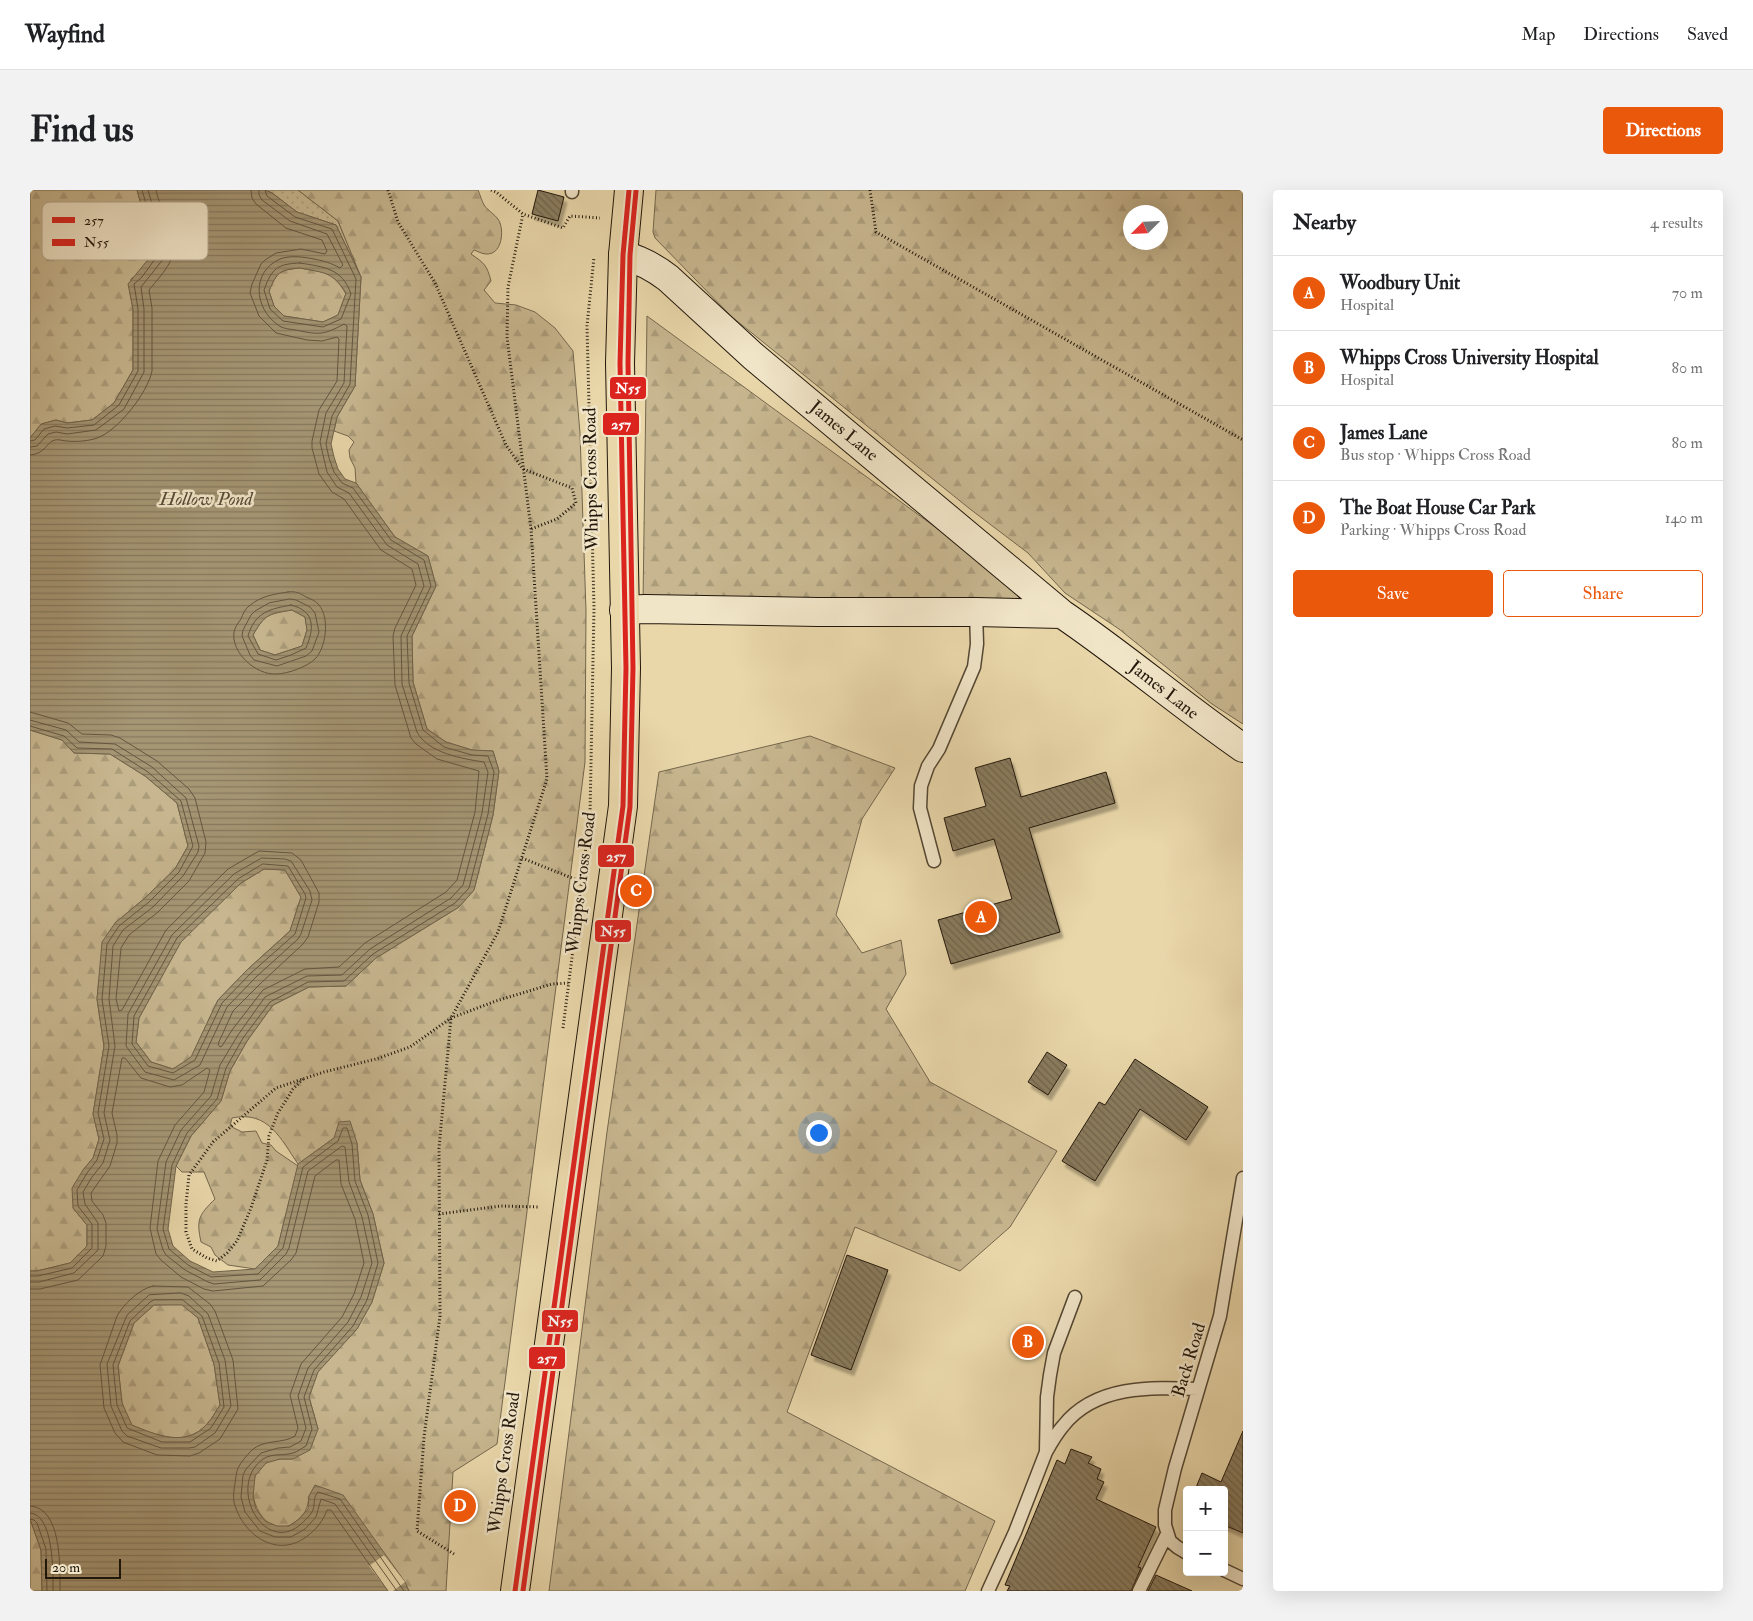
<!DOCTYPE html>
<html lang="en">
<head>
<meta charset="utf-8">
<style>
  body { margin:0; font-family:"IM FELL Double Pica",serif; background:#f2f2f2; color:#202124 }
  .controls { position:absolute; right:15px; bottom:15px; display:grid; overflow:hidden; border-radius:5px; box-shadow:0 5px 20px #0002 }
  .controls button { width:45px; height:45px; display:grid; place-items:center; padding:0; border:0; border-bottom:1px solid #e0e0e0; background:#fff; color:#202124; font:25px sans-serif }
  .compass { position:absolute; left:1093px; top:15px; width:45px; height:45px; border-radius:50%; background:#fff; box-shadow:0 5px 20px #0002; rotate:246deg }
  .scale { position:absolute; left:15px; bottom:12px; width:76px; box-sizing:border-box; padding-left:5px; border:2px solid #22170b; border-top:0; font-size:14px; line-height:18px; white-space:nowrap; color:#22170b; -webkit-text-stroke:4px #f1e5c8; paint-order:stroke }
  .you { position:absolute; left:788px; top:942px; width:18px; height:18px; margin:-12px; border:4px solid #fff; border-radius:50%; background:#1a73e8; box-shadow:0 0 0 8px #1a73e833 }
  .badge { display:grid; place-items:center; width:32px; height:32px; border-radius:50%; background:#ea580c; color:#fff; font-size:16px; font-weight:700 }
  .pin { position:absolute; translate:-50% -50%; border:2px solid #fff; box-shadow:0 1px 5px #0006 }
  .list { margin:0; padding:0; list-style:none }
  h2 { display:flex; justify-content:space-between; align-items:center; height:65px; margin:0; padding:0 20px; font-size:21px }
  h2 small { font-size:16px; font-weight:400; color:#757577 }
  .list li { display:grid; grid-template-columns:32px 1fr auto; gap:15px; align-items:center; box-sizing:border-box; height:75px; padding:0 20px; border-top:1px solid #e0e0e0 }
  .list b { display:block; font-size:19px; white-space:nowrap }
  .list p { margin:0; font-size:16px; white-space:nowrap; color:#757577 }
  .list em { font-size:16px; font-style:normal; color:#757577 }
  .actions { display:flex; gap:10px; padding:15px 20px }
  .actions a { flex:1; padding:11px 0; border:1px solid #ea580c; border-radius:5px; text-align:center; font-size:18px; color:#ea580c }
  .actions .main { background:#ea580c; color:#fff }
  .map { position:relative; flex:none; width:1213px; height:1401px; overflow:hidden; border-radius:5px }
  header { display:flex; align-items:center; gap:30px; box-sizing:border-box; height:70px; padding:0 25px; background:#fff; border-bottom:1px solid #e0e0e0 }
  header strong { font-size:24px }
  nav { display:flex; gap:28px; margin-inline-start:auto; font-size:18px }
  .intro { display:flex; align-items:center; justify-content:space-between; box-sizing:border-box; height:120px; padding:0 30px }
  h1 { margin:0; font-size:35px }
  .button { padding:12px 22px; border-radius:5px; background:#ea580c; color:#fff; font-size:18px; font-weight:700 }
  main { display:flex; gap:30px; padding:0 30px }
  aside { flex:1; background:#fff; border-radius:5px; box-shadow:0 5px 20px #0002 }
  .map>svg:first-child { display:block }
  .grass { fill:url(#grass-dots); stroke:#74664d }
  .forest { fill:url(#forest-firs); stroke:#74664d; fill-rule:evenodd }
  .water { fill:url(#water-rules); stroke:#71634a; fill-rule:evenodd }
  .pier { fill:#e9d7aa }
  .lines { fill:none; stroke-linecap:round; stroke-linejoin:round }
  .shore { stroke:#645640; stroke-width:1 }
  .building { fill:url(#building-back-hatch); stroke:#22170b; filter:url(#shadow) }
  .lane-casing { stroke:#544733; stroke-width:15 }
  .secondary-casing { stroke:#22170b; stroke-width:30 }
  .primary-casing { stroke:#22170b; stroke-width:30 }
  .path { stroke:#22170b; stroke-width:3; stroke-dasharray:1 2.5; stroke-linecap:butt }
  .lane { stroke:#f1e5c8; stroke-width:12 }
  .secondary { stroke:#f1e5c8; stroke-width:28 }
  .primary { stroke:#e9d7aa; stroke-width:28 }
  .bus-1-casing { stroke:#f1e5c8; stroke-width:9 }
  .bus-2-casing { stroke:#f1e5c8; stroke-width:9 }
  .bus-1 { stroke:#dc241f; stroke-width:5 }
  .bus-2 { stroke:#dc241f; stroke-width:5 }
  .labels { text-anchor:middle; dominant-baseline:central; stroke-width:5; stroke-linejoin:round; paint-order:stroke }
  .street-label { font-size:18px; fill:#22170b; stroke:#f1e5c8 }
  .water-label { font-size:19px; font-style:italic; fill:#564a35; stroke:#f1e5c8 }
  .key { fill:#f1e5c8; stroke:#b3a78f; stroke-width:1 }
  .key-label { font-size:14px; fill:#22170b }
  .line-badge { stroke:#f1e5c8; stroke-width:2 }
  .badge-label { font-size:14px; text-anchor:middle; font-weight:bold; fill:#fff }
</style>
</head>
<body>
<header>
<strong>Wayfind</strong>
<nav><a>Map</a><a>Directions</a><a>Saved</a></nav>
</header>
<div class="intro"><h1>Find us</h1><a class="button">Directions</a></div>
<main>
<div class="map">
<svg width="1213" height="1401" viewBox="0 0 1213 1401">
  <defs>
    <pattern id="grass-dots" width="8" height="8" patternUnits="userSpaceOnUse" patternTransform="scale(1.25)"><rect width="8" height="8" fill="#c7b68f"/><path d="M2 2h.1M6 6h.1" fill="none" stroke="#ab9c7a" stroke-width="1.8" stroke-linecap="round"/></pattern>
    <pattern id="forest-firs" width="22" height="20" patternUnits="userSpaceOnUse" patternTransform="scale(1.25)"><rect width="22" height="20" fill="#c7b68f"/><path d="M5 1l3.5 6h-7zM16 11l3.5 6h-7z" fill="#ab9c7a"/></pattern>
    <pattern id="water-rules" width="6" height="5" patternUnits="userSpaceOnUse" patternTransform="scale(1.25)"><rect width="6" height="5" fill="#a59674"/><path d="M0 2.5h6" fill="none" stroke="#86795d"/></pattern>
    <pattern id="building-back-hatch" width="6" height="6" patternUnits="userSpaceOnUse" patternTransform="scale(1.25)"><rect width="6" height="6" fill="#897b5e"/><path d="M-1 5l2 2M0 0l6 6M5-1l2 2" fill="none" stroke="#70644c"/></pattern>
    <filter id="shadow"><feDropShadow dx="3" dy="5.5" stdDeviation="1" flood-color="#0004"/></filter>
  </defs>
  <rect width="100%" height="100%" fill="#e9d7aa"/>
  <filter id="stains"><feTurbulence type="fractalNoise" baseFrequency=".004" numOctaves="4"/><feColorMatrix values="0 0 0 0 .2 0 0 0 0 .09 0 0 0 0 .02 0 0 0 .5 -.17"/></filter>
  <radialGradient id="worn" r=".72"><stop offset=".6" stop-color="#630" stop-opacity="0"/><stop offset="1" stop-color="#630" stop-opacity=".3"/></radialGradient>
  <path class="grass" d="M235 0H268L308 31 331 87 306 35 267 22 242 3Z"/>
  <path class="forest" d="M0 0H107L115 29 125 48V61L108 84 101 89 100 103 103 119V180L84 213 62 230 37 233 26 230 12 234 0 248Z
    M268 0H448C450 5 452 11 454 15 459 22 467 25 470 33 474 44 471 65 456 64 452 64 447 61 444 60L441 64C454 73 457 75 461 91L454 100 465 113 486 115 505 122 525 138 543 161 550 243 556 421 555 572 467 1254 423 1282 416 1401H379C358 1359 315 1334 279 1306 278 1318 275 1325 265 1332 234 1355 205 1293 236 1273 243 1268 255 1269 263 1269L288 1239 279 1207 288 1181 327 1139 342 1112 354 1073 343 1024 330 990 327 953 304 948 268 974C251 949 238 920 202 928L200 936 212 942 226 941 232 953 241 955 246 961 268 976 248 1056 225 1079 198 1075 185 1065 181 1057 171 1052C166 1029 169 1025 185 1009L174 982H152L146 976 161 946 191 911 200 881 217 851 243 815 279 797 316 796 346 768 429 717 444 700 463 625 469 581 463 561 442 560 416 552 397 539 383 492 382 446 406 396 398 366 365 347 326 293 325 278 320 268 319 260 324 252 318 246 304 241 307 227 325 196 331 87 308 31Z
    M626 0H1213V534L1182 514 1089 439 1035 403 998 363 940 319 702 127 625 48 623 42ZM1100 22H1130V52H1100Z
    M270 78C295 83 302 80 316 104L308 125 293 132 254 126 244 116 239 101C247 82 249 80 270 78Z
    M617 126 983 394 990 410 613 413Z
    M262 420 275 427 277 440 272 456 245 465 230 460 223 445C235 424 238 424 262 420Z
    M0 540 32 550 44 563 80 564 115 586 147 613 158 656 145 679 115 708 85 733 69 789 67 809 74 856 63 924 69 949 63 968 53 980 43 1018 57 1035V1056L40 1073 7 1081H0Z
    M780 546 865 578 832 629 806 725 832 763 871 750 876 784 856 819 900 892 1027 961 980 1037 930 1081 825 1037 757 1222 965 1331 935 1401H519L577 942 629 582Z
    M234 679 255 680 271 707 260 741 218 779 188 810 161 868 143 879 121 872 106 852 109 828 151 751 211 693Z
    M152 1114 168 1128 184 1174 190 1215C186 1221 182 1229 177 1234 156 1258 126 1245 101 1235L92 1213 88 1176 104 1133 124 1115Z
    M0 1329 11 1360 12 1401H0Z"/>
  <path class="water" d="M107 0H235L242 3 267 22 306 35 331 87 325 196 307 227 301 254 304 267 308 279 315 289 326 293 365 347 398 366 406 396 382 446 383 492 397 539 416 552 442 560 463 561 469 581 463 625 444 700 429 717 346 768 316 796 279 797 243 815 217 851 200 881 191 911 161 946 146 976 138 1039 143 1056 160 1071 183 1082 225 1079 248 1056 268 974 304 948 309 932 320 931 327 953 330 990 343 1024 354 1073 342 1112 327 1139 288 1182 279 1207 288 1239 280 1260 263 1269H250L236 1273 225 1286 223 1307 226 1319 235 1331 247 1336H259L268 1330 278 1319 279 1306 285 1295 313 1305 375 1392 379 1401H12L11 1360 0 1329V1081H7L40 1073 57 1056V1035L43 1018 42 998 53 980 63 968 69 949 63 924 74 856 67 809 72 752 85 733 115 708 145 679 158 656 147 613 115 586 80 564 44 563 32 550 0 540V248L11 234 26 230 37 233 62 230 84 213 103 180V119L98 94 125 61V48L115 29ZM270 78C294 83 302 81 316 103L308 125 293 132 254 126 244 116 239 101C247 82 249 80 270 78ZM262 420 275 427 277 440 272 456 245 465 230 460 223 445C235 424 238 424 262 420ZM234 679 255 680 271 707 260 741 218 779 188 810 161 867 143 879 121 872 106 852 109 828 151 752 211 693ZM124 1115H152L168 1128 184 1174 190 1215C186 1221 182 1229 177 1234 156 1258 126 1245 102 1235L92 1213 88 1176 104 1133Z"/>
  <path class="pier" d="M354 1365 375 1392 363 1401H358L339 1376Z"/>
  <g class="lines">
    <path class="shore" d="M229 0V5L232 10 260 31 297 44 313 75 310 78C301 73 294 71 284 69 274 67 260 65 250 69 221 82 224 118 248 135 253 139 260 139 266 140 289 145 294 145 314 134L317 136 314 193 296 223 290 252 297 282 307 297 319 303 357 355 388 374 394 396 371 446 372 494 387 542C398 563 433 569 454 572L458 582 452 623 433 695 421 708 340 759 312 785 277 786 235 807 208 845 190 875 181 906 151 940 136 972 127 1039 133 1060 136 1065 155 1080 178 1092 184 1094 230 1090 256 1064 259 1058 278 981 312 956 315 957 319 992 332 1027 342 1073 331 1107 318 1132 278 1178 268 1206 276 1238 271 1251 260 1257 248 1258 231 1263 216 1279 213 1285 211 1307 215 1322 230 1341 245 1347H261L275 1339 286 1327 291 1309 305 1314 367 1401
      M235 0 237 6 265 27 302 39 326 89 320 194 302 226 296 254 299 268 304 282 312 293 323 298 361 350 394 370 401 396 377 446 379 493 393 540 414 557 442 565 458 566 464 582 458 624 439 698 425 713 343 764 314 791 278 792 240 812 213 848 196 878 187 909 157 943 142 975 133 1039 139 1059 158 1075 181 1087 228 1084 253 1058 273 977 308 951 313 938H317L322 954 325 991 338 1025 348 1073 337 1110 323 1136 284 1180 274 1207 282 1239 276 1256C272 1258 267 1262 263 1263 253 1266 242 1263 233 1269 196 1296 234 1365 270 1335 274 1331 281 1325 283 1320 285 1313 283 1308 288 1302L310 1309 374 1401
      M270 73C294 77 312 78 321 104L311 129 293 137 253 131 240 119 234 100C242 78 247 74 270 73Z
      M0 251 5 250 14 239 25 236 37 238 64 235 89 215 108 181V119L104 94 112 87 130 62V47L120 27 112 0
      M0 257 7 256 18 244 26 242 37 244 66 240 94 219 114 182V119L111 97 134 68 136 62V45L125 24 118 0
      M0 265C16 264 17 251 25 250 29 249 33 251 37 251 46 252 59 251 67 248 88 241 118 202 122 181V118L119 100C133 83 152 64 142 41 137 27 129 15 126 0
      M258 402C266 401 270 403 276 407 281 409 286 411 289 415 300 428 296 458 285 469 277 477 257 484 246 484 226 485 201 463 204 442 205 437 208 433 211 429 213 424 215 419 219 416 231 406 244 404 258 402Z
      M260 409 266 410 280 417 285 423 289 442 282 461 276 466 247 476 224 470 220 465 212 446 213 440 221 425 225 421 239 413Z
      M261 415C286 421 284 439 276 458L261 465 246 470 228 464 218 446C225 422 240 419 261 415Z
      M0 522 38 533 52 544 81 545 90 548 127 571 159 599 165 608 176 652 175 663 159 691 128 722 99 745 91 758 86 809 89 821 92 820 136 740 198 679 229 661 262 663 271 670 289 703V712L278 747 273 754 231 793 203 821 188 854 190 857 192 856 202 840 233 800 275 779 309 777 335 753 416 702 427 690 445 622 449 581 407 569 386 554 381 548 365 495 363 446 365 438 386 395 382 379 351 360 314 309 302 302 289 284 282 258V251L289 220 307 191 309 149 307 147 292 151 277 150 246 143 229 126 220 103 222 94 231 74 235 70 246 63 271 59 295 64 297 61 292 50 256 38 226 14 222 8 221 0
      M0 530 36 540 49 552 85 554 122 577 156 608 169 656 168 662 153 686 123 717 93 740 83 756 79 809 85 856 74 923 80 950 73 973 62 987 53 1002 55 1014 68 1033V1060L44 1083 9 1092H0
      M0 536 34 546 47 558 82 559 118 582 151 611 163 656 149 682 119 712 89 736 77 754 72 809 79 856 68 923 74 949 67 970 57 983 47 1000 48 1016 62 1034V1058L42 1078 8 1086H0
      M232 668 255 669 261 671 280 701 282 710 271 744 268 749 226 787 197 817 170 875 144 890 115 882 96 856 98 824 142 745 204 684Z
      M233 674 258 676 275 704 276 708 265 744 221 783 192 813 165 870 143 883 118 876 102 854 104 826 147 748 208 689Z
      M123 1096 158 1097 180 1114 185 1121 203 1170 208 1219 190 1249 169 1263 160 1266 127 1265 93 1252 85 1243 74 1218 70 1175 87 1126C93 1115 109 1099 123 1096Z
      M0 1099H10L48 1090 73 1066 76 1056V1033L73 1025 62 1011 61 1003 80 976 87 953V945L82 923 92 868H95L111 888 140 897 152 895 177 878 180 880 174 902 145 935 128 971 120 1038 126 1064 131 1070 151 1087 174 1099 183 1101 233 1096 261 1070 266 1063 285 986 306 970H309L311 994 325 1029 334 1073 324 1104 312 1127 271 1174 260 1205 268 1238 265 1246C253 1254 234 1249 222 1260 217 1265 211 1272 208 1278 206 1283 206 1288 205 1293 204 1299 203 1306 204 1312 212 1344 246 1369 276 1347 286 1340 293 1331 297 1320H301L358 1401
      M151 1103 159 1106 178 1124 195 1170 201 1216 185 1243 165 1257 159 1258H131L97 1246 92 1241 81 1216 77 1174 97 1125 119 1105Z
      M153 1110 172 1126 189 1173 194 1217 181 1238 160 1252H132L97 1238 87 1215 83 1175 100 1131 120 1112 124 1110Z
      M0 1316C32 1317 30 1378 30 1401
      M0 1323C24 1324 23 1383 23 1401
      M0 1329 4 1330 7 1333 16 1359 17 1401"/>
  </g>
  <path class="building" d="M508 0 534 7 528 31 502 24Z
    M980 568 991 607 1076 582 1085 613 999 638 1030 742 921 774 908 730 982 709 964 649 923 661 914 628 956 616 945 578Z
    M1017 862 1037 875 1018 905 998 892Z
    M1105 869 1178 917 1156 950 1110 919 1065 991 1032 971 1069 912 1075 915Z
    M817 1065 858 1080 821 1180 781 1165Z
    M1213 1241V1343L1194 1335V1300H1165L1172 1283 1191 1292Z
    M1041 1259 1062 1267 1058 1273 1071 1279 1067 1289 1074 1292 1066 1309 1126 1337 1108 1377 1111 1378 1101 1401H977L980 1396 975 1395 1027 1270 1035 1274Z
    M1126 1385 1162 1401H1118Z"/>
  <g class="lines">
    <defs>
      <path id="lane" d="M542 0V2
        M904 671 890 618 891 596 898 576 909 559 944 477 947 454 946 422
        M1016 1262C1021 1253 1026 1244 1033 1236 1065 1195 1121 1197 1168 1199
        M1157 1363 1147 1357 1140 1351 1135 1335V1320L1145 1278 1190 1126 1213 988
        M1194 1380 1213 1389
        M958 1401 985 1342 1016 1262 1017 1207 1020 1185 1024 1163 1045 1107
        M1109 1401 1137 1344"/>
      <path id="secondary" d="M593 65C610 70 624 77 638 88L723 166 1032 424C1094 466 1151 515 1213 558
        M594 420 615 419 788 422H946L1032 424"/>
      <path id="primary" d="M485 1401 593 616 596 478 590 173 593 65 599 0"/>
    </defs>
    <use href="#lane" class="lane-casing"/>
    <use href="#secondary" class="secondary-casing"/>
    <use href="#primary" class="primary-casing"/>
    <path class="path" d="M358 0 368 32 405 93 476 255 493 279 542 298 546 313 527 329 501 339
      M461 0 466 2 493 24 533 38 540 26 570 28
      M840 0 846 42 1213 250
      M492 668 552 692
      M533 838 560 625 564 418 557 136 564 67
      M273 889 263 899 248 923 239 946 237 970 221 1018 207 1051 197 1063 187 1071 177 1068 162 1059 156 1042V1014L159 985 183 952 246 898 294 882 346 869 380 857 421 828 466 811 522 794 539 793
      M409 1024 471 1016 509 1017
      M424 1364 387 1341 394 1247 410 1126 409 958 421 828 468 742 517 589 501 339 477 147 478 97 493 24"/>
    <use href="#lane" class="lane"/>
    <use href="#secondary" class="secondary"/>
    <use href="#primary" class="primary"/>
    <defs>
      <path id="bus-1" d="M485 1401 593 616 596 478 590 173 593 65 599 0"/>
      <path id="bus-2" d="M493 1401 600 617 603 478 598 173 600 65 606 1"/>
    </defs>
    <use href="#bus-1" class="bus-1-casing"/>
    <use href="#bus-2" class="bus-2-casing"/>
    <use href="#bus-1" class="bus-1"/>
    <use href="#bus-2" class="bus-2"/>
  </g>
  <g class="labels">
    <g class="street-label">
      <text transform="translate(814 241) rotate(40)">James Lane</text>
      <text transform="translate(561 289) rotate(-91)">Whipps Cross Road</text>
      <text transform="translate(1134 500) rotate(38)">James Lane</text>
      <text transform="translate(551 693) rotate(-83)">Whipps Cross Road</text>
      <text transform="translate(1159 1170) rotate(-73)">Back Road</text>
      <text transform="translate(474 1273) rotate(-82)">Whipps Cross Road</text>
    </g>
    <g class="water-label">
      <text x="176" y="309">Hollow Pond</text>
    </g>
  </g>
  <rect x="12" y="12" width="166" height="58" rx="8" class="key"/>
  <rect x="22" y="27" width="23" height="6" fill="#dc241f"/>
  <rect x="22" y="49" width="23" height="7" fill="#dc241f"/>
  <g class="key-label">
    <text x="54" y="35">257</text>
    <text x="54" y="57">N55</text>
  </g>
  <g class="line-badge">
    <rect x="579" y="186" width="38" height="24" rx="5" fill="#dc241f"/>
    <rect x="572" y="222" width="38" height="24" rx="5" fill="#dc241f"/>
    <rect x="567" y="654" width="38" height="24" rx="5" fill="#dc241f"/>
    <rect x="564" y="729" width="38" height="24" rx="5" fill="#dc241f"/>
    <rect x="511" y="1119" width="38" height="24" rx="5" fill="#dc241f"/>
    <rect x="498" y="1156" width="38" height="24" rx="5" fill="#dc241f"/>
  </g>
  <g class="badge-label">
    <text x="598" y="203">N55</text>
    <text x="591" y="239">257</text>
    <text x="586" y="671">257</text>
    <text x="583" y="746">N55</text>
    <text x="530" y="1136">N55</text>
    <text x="517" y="1173">257</text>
  </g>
  <rect width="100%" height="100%" filter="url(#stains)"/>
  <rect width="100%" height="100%" fill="url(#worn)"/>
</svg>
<div class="controls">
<button>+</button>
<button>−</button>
</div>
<svg class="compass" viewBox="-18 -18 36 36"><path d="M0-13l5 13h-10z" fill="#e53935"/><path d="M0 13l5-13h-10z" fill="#757577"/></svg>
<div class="scale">20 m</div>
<div class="you"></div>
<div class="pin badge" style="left:951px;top:727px">A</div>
<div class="pin badge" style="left:998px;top:1152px">B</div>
<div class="pin badge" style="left:606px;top:701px">C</div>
<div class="pin badge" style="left:430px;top:1316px">D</div>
</div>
<aside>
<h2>Nearby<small>4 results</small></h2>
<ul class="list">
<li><span class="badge">A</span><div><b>Woodbury Unit</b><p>Hospital</p></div><em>70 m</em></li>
<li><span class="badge">B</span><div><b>Whipps Cross University Hospital</b><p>Hospital</p></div><em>80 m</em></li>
<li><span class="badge">C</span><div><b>James Lane</b><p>Bus stop · Whipps Cross Road</p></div><em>80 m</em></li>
<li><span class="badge">D</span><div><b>The Boat House Car Park</b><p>Parking · Whipps Cross Road</p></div><em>140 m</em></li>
</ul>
<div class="actions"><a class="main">Save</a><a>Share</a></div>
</aside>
</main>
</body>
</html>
